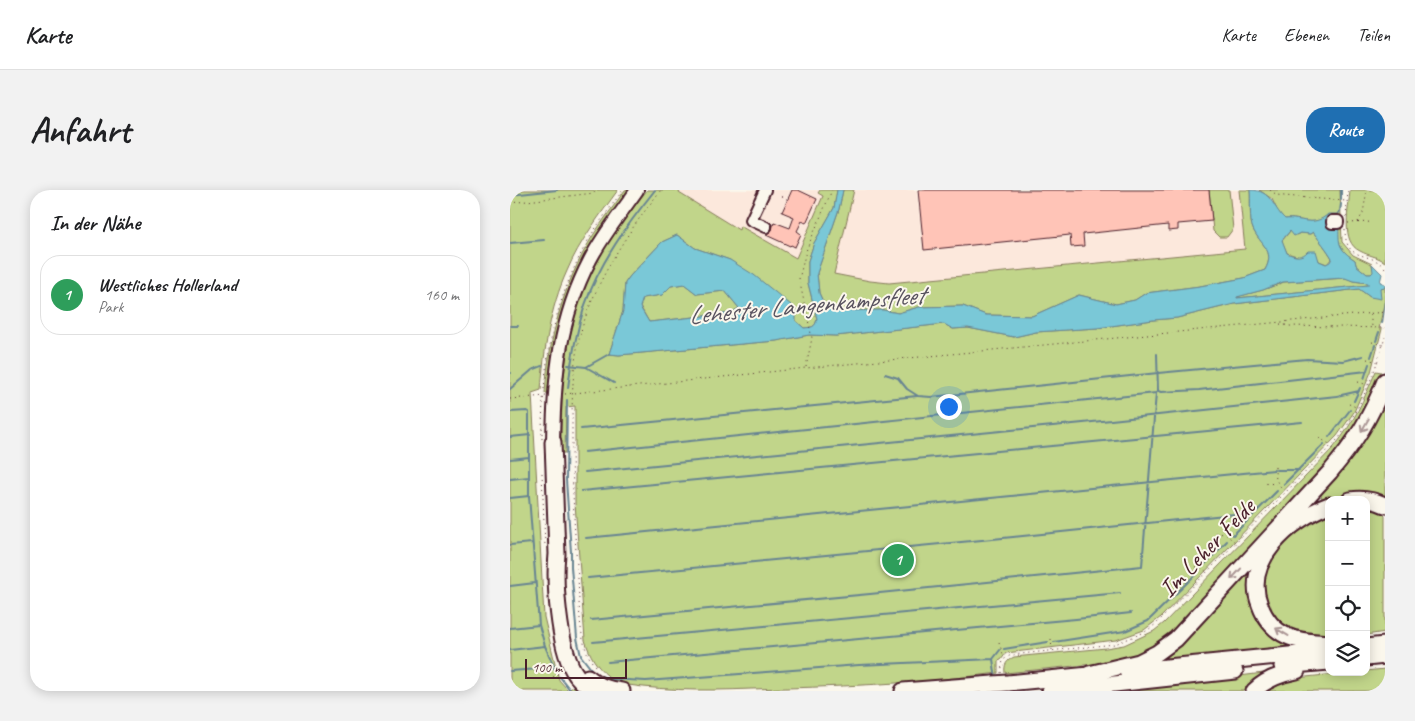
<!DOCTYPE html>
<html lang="de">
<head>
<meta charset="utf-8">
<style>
  body { margin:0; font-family:Caveat,sans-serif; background:#f2f2f2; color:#202124 }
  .controls { position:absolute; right:15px; bottom:15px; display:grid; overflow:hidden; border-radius:10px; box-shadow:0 2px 12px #0003 }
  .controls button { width:45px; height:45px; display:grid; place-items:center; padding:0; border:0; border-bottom:1px solid #e0e0e0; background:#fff; color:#202124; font:25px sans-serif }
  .scale { position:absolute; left:15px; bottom:12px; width:102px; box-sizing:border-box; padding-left:5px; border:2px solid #4a1f2b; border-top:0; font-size:14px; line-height:18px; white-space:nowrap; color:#4a1f2b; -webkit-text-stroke:4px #fbf7ec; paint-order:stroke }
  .you { position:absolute; left:438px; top:216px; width:18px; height:18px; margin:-12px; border:4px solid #fff; border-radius:50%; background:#1a73e8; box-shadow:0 0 0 8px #1a73e833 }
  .badge { display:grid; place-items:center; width:32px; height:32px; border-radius:50%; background:#1f6fb2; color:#fff; font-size:16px; font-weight:700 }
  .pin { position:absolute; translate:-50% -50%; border:2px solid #fff; box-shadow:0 1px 5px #0006 }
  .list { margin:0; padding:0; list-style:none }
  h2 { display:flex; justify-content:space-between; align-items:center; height:65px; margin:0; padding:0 20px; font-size:21px }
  h2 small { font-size:16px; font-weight:400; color:#757577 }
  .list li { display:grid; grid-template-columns:32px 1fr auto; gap:15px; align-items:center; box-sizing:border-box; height:80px; margin:0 10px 10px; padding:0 10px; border:1px solid #e0e0e0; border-radius:20px }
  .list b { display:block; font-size:19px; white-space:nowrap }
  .list p { margin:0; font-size:16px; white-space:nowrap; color:#757577 }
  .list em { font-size:16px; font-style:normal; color:#757577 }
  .icon { flex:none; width:28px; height:28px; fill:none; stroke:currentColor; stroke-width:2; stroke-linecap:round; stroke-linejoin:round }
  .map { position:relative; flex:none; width:875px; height:501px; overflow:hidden; border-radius:20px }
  header { display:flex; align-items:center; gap:30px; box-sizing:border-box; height:70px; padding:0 25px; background:#fff; border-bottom:1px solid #e0e0e0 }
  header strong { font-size:24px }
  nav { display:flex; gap:28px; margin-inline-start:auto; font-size:18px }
  .intro { display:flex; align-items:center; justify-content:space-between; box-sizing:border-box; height:120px; padding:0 30px }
  h1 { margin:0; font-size:35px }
  .button { padding:12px 22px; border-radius:20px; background:#1f6fb2; color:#fff; font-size:18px; font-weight:700 }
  main { display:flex; gap:30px; padding:0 30px }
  aside { flex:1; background:#fff; border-radius:20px; box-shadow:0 2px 12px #0003 }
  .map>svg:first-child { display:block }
  .built { fill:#fce8dc }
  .green { fill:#c1d58a; stroke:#867a5a }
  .water { fill:#7ac8d7; stroke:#678492; fill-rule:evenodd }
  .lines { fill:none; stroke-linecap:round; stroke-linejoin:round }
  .stream { stroke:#678492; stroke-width:2 }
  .building { fill:#ffc4b7; stroke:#4a1f2b }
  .minor-casing { stroke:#4a1f2b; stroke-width:14 }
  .major-casing { stroke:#4a1f2b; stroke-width:16 }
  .highway-casing { stroke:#4a1f2b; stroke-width:19 }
  .path { stroke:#4a1f2b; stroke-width:1; stroke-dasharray:1 4; stroke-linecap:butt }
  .minor { stroke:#fbf7ec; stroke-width:10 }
  .major { stroke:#fbf7ec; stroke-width:12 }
  .highway { stroke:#fbf7ec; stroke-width:15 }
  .highway-bridge-casing { stroke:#4a1f2b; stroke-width:19; stroke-linecap:butt }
  .highway-bridge { stroke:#fbf7ec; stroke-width:15 }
  .oneway { stroke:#ab9695 }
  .labels { text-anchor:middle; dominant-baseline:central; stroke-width:4; stroke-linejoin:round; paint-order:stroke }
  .street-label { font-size:25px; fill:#4a1f2b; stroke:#fbf7ec }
  .water-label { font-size:26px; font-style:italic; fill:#58525f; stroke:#fbf7ec }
</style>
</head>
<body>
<header>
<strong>Karte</strong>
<nav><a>Karte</a><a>Ebenen</a><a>Teilen</a></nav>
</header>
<div class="intro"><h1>Anfahrt</h1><a class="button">Route</a></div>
<main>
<aside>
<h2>In der Nähe<small></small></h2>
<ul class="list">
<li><span class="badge" style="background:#2e9e5b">1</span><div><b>Westliches Hollerland</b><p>Park</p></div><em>160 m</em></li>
</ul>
</aside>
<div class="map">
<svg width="875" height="501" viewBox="0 0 875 501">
  <rect width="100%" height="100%" fill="#fbf7ec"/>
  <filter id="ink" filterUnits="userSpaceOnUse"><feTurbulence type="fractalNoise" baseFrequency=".02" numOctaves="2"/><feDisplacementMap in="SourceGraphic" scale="10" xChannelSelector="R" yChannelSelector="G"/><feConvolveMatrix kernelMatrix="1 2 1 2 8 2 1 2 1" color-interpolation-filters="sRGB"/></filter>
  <g filter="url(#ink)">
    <path class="built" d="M170 0H310L308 3 313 6 286 68 231 37 229 40 168 3Z
      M344 0H729L735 59 379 93 360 91 324 84Z"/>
    <path class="green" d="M0 0H108C90 25 69 52 57 81 40 118 34 160 31 200L22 203 34 427 49 490 58 500 68 494 76 501H0Z
      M115 0H118C107 16 96 31 85 47 55 94 41 148 38 203H35C39 147 53 95 82 47 92 31 104 16 115 0Z
      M137 0H170L169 3 229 40 230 36 286 68 313 6 308 3 310 0H327L324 18 304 53 298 71V93L307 129C305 138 302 137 294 138L220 70 185 58 167 45 152 52 120 86 115 93 113 121 99 164 109 165 266 151 299 145 326 146 434 134 443 139 458 138 504 147 526 142 587 138 643 130 667 128 724 114 849 99 860 107 869 102 870 97H875V109L869 139H872L861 182 844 222 827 246 651 427 634 440 606 450 496 463 491 470 488 471V483C406 494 323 497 241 499 197 501 139 501 97 491L98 486C86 476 80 466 75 450L65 313V216L56 217 55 263H51C51 202 54 139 81 83 96 53 117 26 137 0Z
      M333 0H344L324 84 360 91 379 93 735 59 729 0H740C741 9 739 31 743 39 750 55 766 60 755 80L734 88 690 96 636 103 625 110 606 114 569 105 522 126 476 125 453 116 409 117 388 123 373 120 324 121 315 116 309 103 307 83 329 19Z
      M699 0H719L723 39 717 47H709L703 41Z
      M749 0H830L832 52 843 65 862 74 864 82 861 84H857L846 75 845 70C824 57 829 49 827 27L818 25C803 38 791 27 775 29L768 22 762 9Z
      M840 0H875V72C867 66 859 66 850 61 830 52 839 18 840 0Z
      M780 41 787 45 790 43 800 44 803 42C810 51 816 58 822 68L817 74 809 71 807 67H790L777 63 772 51Z
      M836 88 843 91 858 93 859 95 727 108 726 107 753 100 774 92Z
      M174 94 187 104 215 101 229 118 221 123 139 132 130 116 133 108 152 105 161 96Z
      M866 181 871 182C862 209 849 235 832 259L658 446 644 456 625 466 604 472 495 483C494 475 496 471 504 467L596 458 614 455 644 441 654 433 824 257C845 231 853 211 866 181Z
      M875 201V312L871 321 875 326V442L856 445V310H819V446C810 446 800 447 792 444 737 425 745 380 780 345 790 335 806 327 818 320L808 300Z
      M742 376C735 397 741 415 751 434L819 455 622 478Z
      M875 479V501H753L764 493 786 488Z
      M770 481 739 501H607Z"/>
    <path class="water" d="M327 0H333L329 19 307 83 309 103 315 116 324 121 373 120 388 123 409 117 453 116 476 125 522 126 569 105 606 114 625 110 636 103 690 96 734 88 755 80C766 60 750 55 743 39 739 31 741 9 740 0 762 0 762 17 775 29 791 27 803 38 818 24H826C834 47 820 54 845 70L846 75 857 84H861L863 82 862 74 872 84 870 92 875 94V97L870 98 871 109 860 107 849 99 724 114 667 128 643 130 587 138 526 142 504 147 458 138 443 139 434 134 326 146 299 145 266 151 109 165 99 164 113 121 115 93 120 86 152 52 167 45 185 58 220 70 244 85 286 119V131L294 138C302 137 305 138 307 129L298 93V71L304 53 324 18ZM780 41 784 46 790 43 800 44 803 42C810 51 816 58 822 68L820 72 816 74 809 71 806 61H798C792 68 785 67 777 63L772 50ZM835 88 843 91 858 93V95L727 108V107L753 100 773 92ZM174 94 187 104 215 101 229 118 221 123 139 132 130 117 133 108 152 105 161 96Z"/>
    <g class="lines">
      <path class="stream" d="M0 5 47 0
        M831 10V0
        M825 27 830 21 831 14
        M0 53 34 50
        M872 133 875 112
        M0 136H8
        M866 151 869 142
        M861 167 865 155
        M58 175 76 177 99 164
        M76 177 104 193
        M0 183H1
        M375 184 388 188 397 199 408 206 421 207 648 183 797 169 833 171 853 166
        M854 189 859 174
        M58 198C61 170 66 142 75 115 90 72 117 35 145 0
        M0 199 22 180 32 176
        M648 201 651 202 689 200 857 181
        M57 210 56 290 61 362V377L67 448 71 466 85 484 100 489 136 491 349 475 483 469
        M844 211 850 198
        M0 222 17 221 19 222V306L29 435 35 456 46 481
        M71 239 407 206
        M0 247 20 245
        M819 247 840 220
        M74 262 646 203
        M0 269 19 267
        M766 280H789
        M75 282 573 233 827 206 849 201
        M0 289 19 287
        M774 294 814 254
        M71 301 792 232
        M0 308 19 306
        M723 345 767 301
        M76 348 764 280
        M0 355 22 353
        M695 374 717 351
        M78 388 503 347 744 322
        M0 396 25 393
        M81 430 360 404 632 376 646 203 648 201 647 164
        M0 438 29 435
        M83 452 610 403
        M544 452 615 441 638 431 688 382
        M494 459 538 452
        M0 460 35 456
        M98 472 566 429 621 423
        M0 481 44 478
        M50 487 61 501
        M486 489 483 469 490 460"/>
    </g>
    <path class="building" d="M282 0H288L307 9 296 33 292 31 287 41 291 44 285 57 281 55 280 56 256 45 262 40 264 32 280 38 284 27 272 22Z
      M408 0H699L702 31 668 34V40L658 41V35L573 44 574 56 561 57 560 45 414 60Z"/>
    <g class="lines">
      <defs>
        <path id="minor" d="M255 0 241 30 256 37
          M822 31H828V33H822Z"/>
        <path id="major" d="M43 252C44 187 49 129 80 70 93 45 111 23 127 0"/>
        <path id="highway" d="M43 252 47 364C44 393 49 455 63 480 68 489 76 496 85 501
          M840 310C852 308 864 310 875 315
          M819 315C781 329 732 371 750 415 755 429 764 440 777 446 790 452 805 452 819 453
          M856 457 875 455
          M856 468 875 466
          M772 476 819 472
          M617 481 819 461
          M579 484 629 472 647 463 666 449 820 282C846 251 860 229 875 191
          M78 487C89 496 98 500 112 501
          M498 493 589 484
          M393 501 483 494
          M540 501 725 481
          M744 501C756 489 771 484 787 481"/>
      </defs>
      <use href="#minor" class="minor-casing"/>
      <use href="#major" class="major-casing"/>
      <use href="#highway" class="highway-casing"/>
      <path class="path" d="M760 0 767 5 774 6 836 11
        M272 6 278 10
        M0 13 84 3 86 0
        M836 27 838 0
        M848 32 853 23 857 0
        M838 33 862 32
        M835 39C835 74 859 59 875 78
        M860 125 862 136
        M770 134 780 136 875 138
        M862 152 873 155
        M857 169 868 172
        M296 177 302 148 289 89 296 61 322 0
        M848 192 858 195
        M55 204 296 178 875 122
        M0 209 36 206
        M839 214 848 218
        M809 248 821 255
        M32 249C32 175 43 111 80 47 90 31 102 15 113 0
        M765 277C765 289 766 293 776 302
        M32 283 35 356
        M756 293 766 294
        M706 343 715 344 725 352
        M686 377H690L697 382
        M541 449 542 460
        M489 453 493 464 496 466
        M85 476C67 454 70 415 68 388 64 339 62 292 62 243 62 210 62 174 71 141 87 88 117 43 151 0
        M491 483 493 470 501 465 605 454 635 442 646 434 829 248C851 217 865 183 875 147
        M43 487 51 482"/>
      <use href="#minor" class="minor"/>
      <use href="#major" class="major"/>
      <use href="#highway" class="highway"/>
      <defs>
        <path id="highway-bridge" d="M483 494 498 493"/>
      </defs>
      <use href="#highway-bridge" class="highway-bridge-casing"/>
      <use href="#highway-bridge" class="highway-bridge"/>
    </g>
    <defs><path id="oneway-shaft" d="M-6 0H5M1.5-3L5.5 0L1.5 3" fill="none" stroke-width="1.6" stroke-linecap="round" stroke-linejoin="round" transform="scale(1.25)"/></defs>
    <g class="oneway">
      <use href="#oneway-shaft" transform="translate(855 235) rotate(120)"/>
      <use href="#oneway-shaft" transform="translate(726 384) rotate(133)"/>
      <use href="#oneway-shaft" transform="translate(772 442) rotate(-149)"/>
    </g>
  </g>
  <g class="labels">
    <g class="street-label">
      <text transform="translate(697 358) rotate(-46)">Im Leher Felde</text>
    </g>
    <g class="water-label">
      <text transform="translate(296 115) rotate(-5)">Lehester Langenkampsfleet</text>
    </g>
  </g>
</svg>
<div class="controls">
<button>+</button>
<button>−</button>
<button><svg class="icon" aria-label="locate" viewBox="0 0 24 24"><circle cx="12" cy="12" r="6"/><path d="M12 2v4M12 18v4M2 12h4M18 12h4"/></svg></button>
<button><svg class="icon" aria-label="layers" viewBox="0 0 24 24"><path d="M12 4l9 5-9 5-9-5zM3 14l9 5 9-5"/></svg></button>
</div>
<div class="scale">100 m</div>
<div class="you"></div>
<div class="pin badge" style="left:388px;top:370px;background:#2e9e5b">1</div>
</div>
</main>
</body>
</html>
